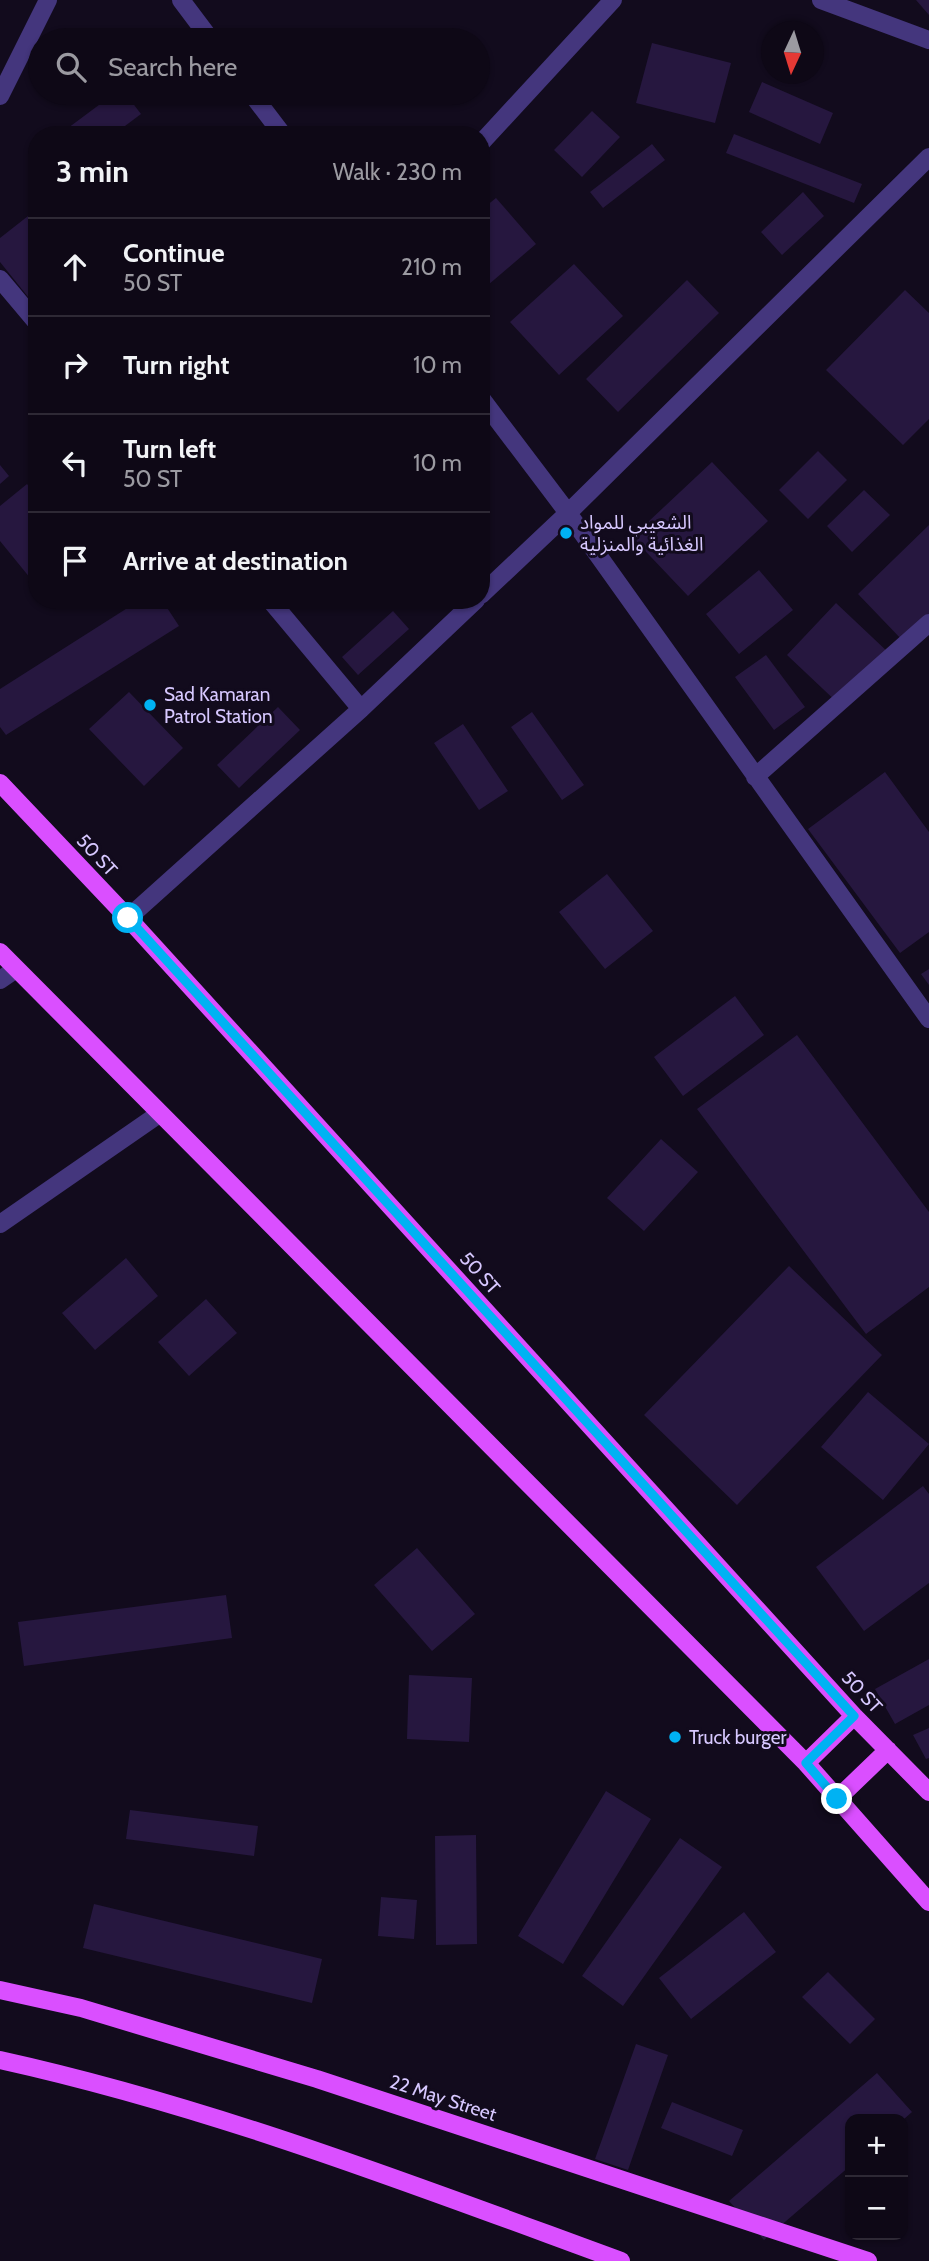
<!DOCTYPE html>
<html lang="en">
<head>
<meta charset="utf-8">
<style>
  body { margin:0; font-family:Cabin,"Noto Sans Arabic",sans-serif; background:#1c1623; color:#f1f3f6 }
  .controls { position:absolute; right:21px; bottom:21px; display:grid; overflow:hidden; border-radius:14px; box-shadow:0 2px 5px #0004 }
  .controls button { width:63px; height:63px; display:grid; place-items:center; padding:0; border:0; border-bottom:2px solid #2e2935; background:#0e0816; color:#f1f3f6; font:35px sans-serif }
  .compass { position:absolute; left:761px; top:21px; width:63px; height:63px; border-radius:50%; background:#0e0816; box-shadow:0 2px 5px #0004; rotate:184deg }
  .stop { position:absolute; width:21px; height:21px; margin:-16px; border:5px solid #00b2f3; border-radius:50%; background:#fff }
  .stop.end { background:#00b2f3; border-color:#fff; box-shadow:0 2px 7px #0008 }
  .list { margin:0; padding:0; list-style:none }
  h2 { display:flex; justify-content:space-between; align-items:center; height:91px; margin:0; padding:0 28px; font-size:30px }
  h2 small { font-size:23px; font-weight:400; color:#9b9aa1 }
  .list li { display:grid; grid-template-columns:46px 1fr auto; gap:21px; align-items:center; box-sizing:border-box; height:98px; padding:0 28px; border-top:2px solid #2e2935 }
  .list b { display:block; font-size:26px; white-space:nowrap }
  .list p { margin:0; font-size:23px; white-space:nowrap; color:#9b9aa1 }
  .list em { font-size:23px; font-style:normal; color:#9b9aa1 }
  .icon { flex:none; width:38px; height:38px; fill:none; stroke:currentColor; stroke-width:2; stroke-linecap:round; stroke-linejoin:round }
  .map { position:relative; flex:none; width:929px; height:2261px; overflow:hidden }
  .search { position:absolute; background:#0e0816; box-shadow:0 2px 5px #0004; left:28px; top:28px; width:462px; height:77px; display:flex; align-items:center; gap:18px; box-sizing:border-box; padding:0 24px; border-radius:38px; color:#9b9aa1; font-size:26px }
  .panel { position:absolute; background:#0e0816; box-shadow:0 2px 5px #0004; left:28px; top:126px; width:462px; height:483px; border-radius:28px }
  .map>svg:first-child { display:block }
  .building { fill:#26173f }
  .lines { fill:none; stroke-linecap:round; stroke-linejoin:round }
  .minor { stroke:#44367d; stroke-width:18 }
  .major { stroke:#da4fff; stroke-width:18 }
  .route { stroke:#00b2f3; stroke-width:9 }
  .poi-dot { fill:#00b2f3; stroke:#120b1d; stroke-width:2.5 }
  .labels { text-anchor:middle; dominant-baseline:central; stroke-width:6; stroke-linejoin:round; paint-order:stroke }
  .poi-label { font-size:19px; fill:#d7c8ff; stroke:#120b1d; text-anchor:start }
  .street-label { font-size:19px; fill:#d7c8ff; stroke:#120b1d }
</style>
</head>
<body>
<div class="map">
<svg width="929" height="2261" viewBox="0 0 929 2261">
  <rect width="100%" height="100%" fill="#120b1d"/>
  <path class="building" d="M916 0H929V15Z
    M652 43 731 63 715 123 636 103Z
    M762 82 833 113 820 144 749 112Z
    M115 93H125L141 114 113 135H73L68 128Z
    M592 111 620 137 582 177 554 150Z
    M734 134 862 184 854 203 726 153Z
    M652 144 665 160 603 208 590 192Z
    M803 192 824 216 782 255 761 232Z
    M496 198 536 244 481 291V210Z
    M37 209V308L0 262V238Z
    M574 264 623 316 559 375 510 322Z
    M687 280 719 313 618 412 586 379Z
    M905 290 929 313V419L903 445 826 370Z
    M818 451 847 480 808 519 779 490Z
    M712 462 768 521 688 596 632 537Z
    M0 465 9 476 0 484Z
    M27 484 37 496 35 584 0 541V506Z
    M864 490 890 515 852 552 827 526Z
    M929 525V618L904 642 858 594Z
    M759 570 793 610 739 654 706 614Z
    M140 600H162L179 626 6 735 0 727V689Z
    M836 603 890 654 841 706 787 655Z
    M393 611 409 629 358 675 342 657Z
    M766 655 805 707 774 730 735 677Z
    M129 692 183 748 144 786 89 729Z
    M278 707 300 730 239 788 217 765Z
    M532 712 584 785 562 800 511 727Z
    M463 724 508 791 479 810 434 743Z
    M885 772 929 832V932L900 953 808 829Z
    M607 874 653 931 605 969 559 912Z
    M929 969V985L921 974Z
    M735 996 764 1035 683 1096 654 1057Z
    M797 1035 929 1212V1287L866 1334 697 1109Z
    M661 1139 698 1172 644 1231 607 1198Z
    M126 1258 158 1296 95 1350 62 1313Z
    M789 1266 882 1355 737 1505 644 1415Z
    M206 1299 237 1333 189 1376 158 1342Z
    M868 1392 929 1444 883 1500 821 1447Z
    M923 1486 929 1494V1583L864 1631 816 1567Z
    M417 1548 475 1614 432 1651 374 1585Z
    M226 1595 232 1638 24 1666 18 1622Z
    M929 1659V1705L895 1724 875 1689Z
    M409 1675 472 1678 469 1742 407 1739Z
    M929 1728V1758L926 1759 913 1735Z
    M606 1791 651 1819 563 1964 518 1936Z
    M130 1810 258 1826 254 1856 126 1839Z
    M476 1835 477 1944 436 1945 435 1836Z
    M680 1838 722 1867 623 2006 582 1976Z
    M381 1897 417 1900 414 1939 378 1936Z
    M94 1904 322 1959 312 2003 83 1948Z
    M744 1912 776 1952 691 2019 659 1978Z
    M828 1972 875 2019 850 2044 802 1997Z
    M636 2044 668 2055 628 2170 595 2159Z
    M877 2073 912 2112 904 2119H850V2166L764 2240 729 2201Z
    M672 2102 743 2130 732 2156 661 2128Z"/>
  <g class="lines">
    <path class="minor" d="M181 0 211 40
      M821 0 929 40
      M251 93 283 135
      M0 96 48 0
      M481 143 613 0
      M0 279 37 323
      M481 398 568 513 929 1019
      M481 595 568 513 929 157
      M270 600 361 709
      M755 777 929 623
      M128 918 361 709 476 600
      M0 980 16 969
      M0 1224 159 1114"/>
    <path class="major" d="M0 783 128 918 854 1716 929 1792
      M0 952 806 1763 929 1902
      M806 1763 854 1716
      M837 1799 888 1750
      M0 1990 81 2008 317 2079 868 2261
      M0 2060C213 2107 416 2186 621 2261"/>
  </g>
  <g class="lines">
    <path class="route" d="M128 918 854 1716 806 1763 837 1799"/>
  </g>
  <g class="poi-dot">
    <circle cx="566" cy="533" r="7"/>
    <circle cx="150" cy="705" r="7"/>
    <circle cx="675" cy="1737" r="7"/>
  </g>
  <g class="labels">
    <g class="poi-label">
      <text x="580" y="522">الشعيبي للمواد<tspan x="580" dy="22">الغذائية والمنزلية</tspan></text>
      <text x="164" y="694">Sad Kamaran<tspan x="164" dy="22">Patrol Station</tspan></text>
      <text x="689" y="1737">Truck burger</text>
    </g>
    <g class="street-label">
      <text transform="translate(97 855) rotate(47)">50 ST</text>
      <text transform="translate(480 1273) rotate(48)">50 ST</text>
      <text transform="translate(862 1692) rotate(47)">50 ST</text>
      <text transform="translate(443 2098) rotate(18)">22 May Street</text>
    </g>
  </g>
</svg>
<div class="controls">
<button>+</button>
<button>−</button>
</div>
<svg class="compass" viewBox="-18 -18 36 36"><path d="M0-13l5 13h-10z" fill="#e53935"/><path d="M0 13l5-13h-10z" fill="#9b9aa1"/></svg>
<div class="stop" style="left:128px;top:918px"></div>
<div class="stop end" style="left:837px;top:1799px"></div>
<div class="search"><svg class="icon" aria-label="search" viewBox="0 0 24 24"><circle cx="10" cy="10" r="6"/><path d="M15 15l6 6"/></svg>Search here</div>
<section class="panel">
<h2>3 min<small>Walk · 230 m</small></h2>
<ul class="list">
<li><svg class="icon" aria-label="ahead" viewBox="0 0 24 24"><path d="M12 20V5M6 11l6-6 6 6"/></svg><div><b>Continue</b><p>50 ST</p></div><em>210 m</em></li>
<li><svg class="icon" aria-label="right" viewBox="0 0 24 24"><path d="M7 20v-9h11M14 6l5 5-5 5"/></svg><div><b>Turn right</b></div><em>10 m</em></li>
<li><svg class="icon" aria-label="left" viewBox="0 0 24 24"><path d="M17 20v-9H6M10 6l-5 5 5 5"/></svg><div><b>Turn left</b><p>50 ST</p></div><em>10 m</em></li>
<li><svg class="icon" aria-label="arrive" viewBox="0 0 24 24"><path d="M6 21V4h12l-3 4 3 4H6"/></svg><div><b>Arrive at destination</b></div></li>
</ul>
</section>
</div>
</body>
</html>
